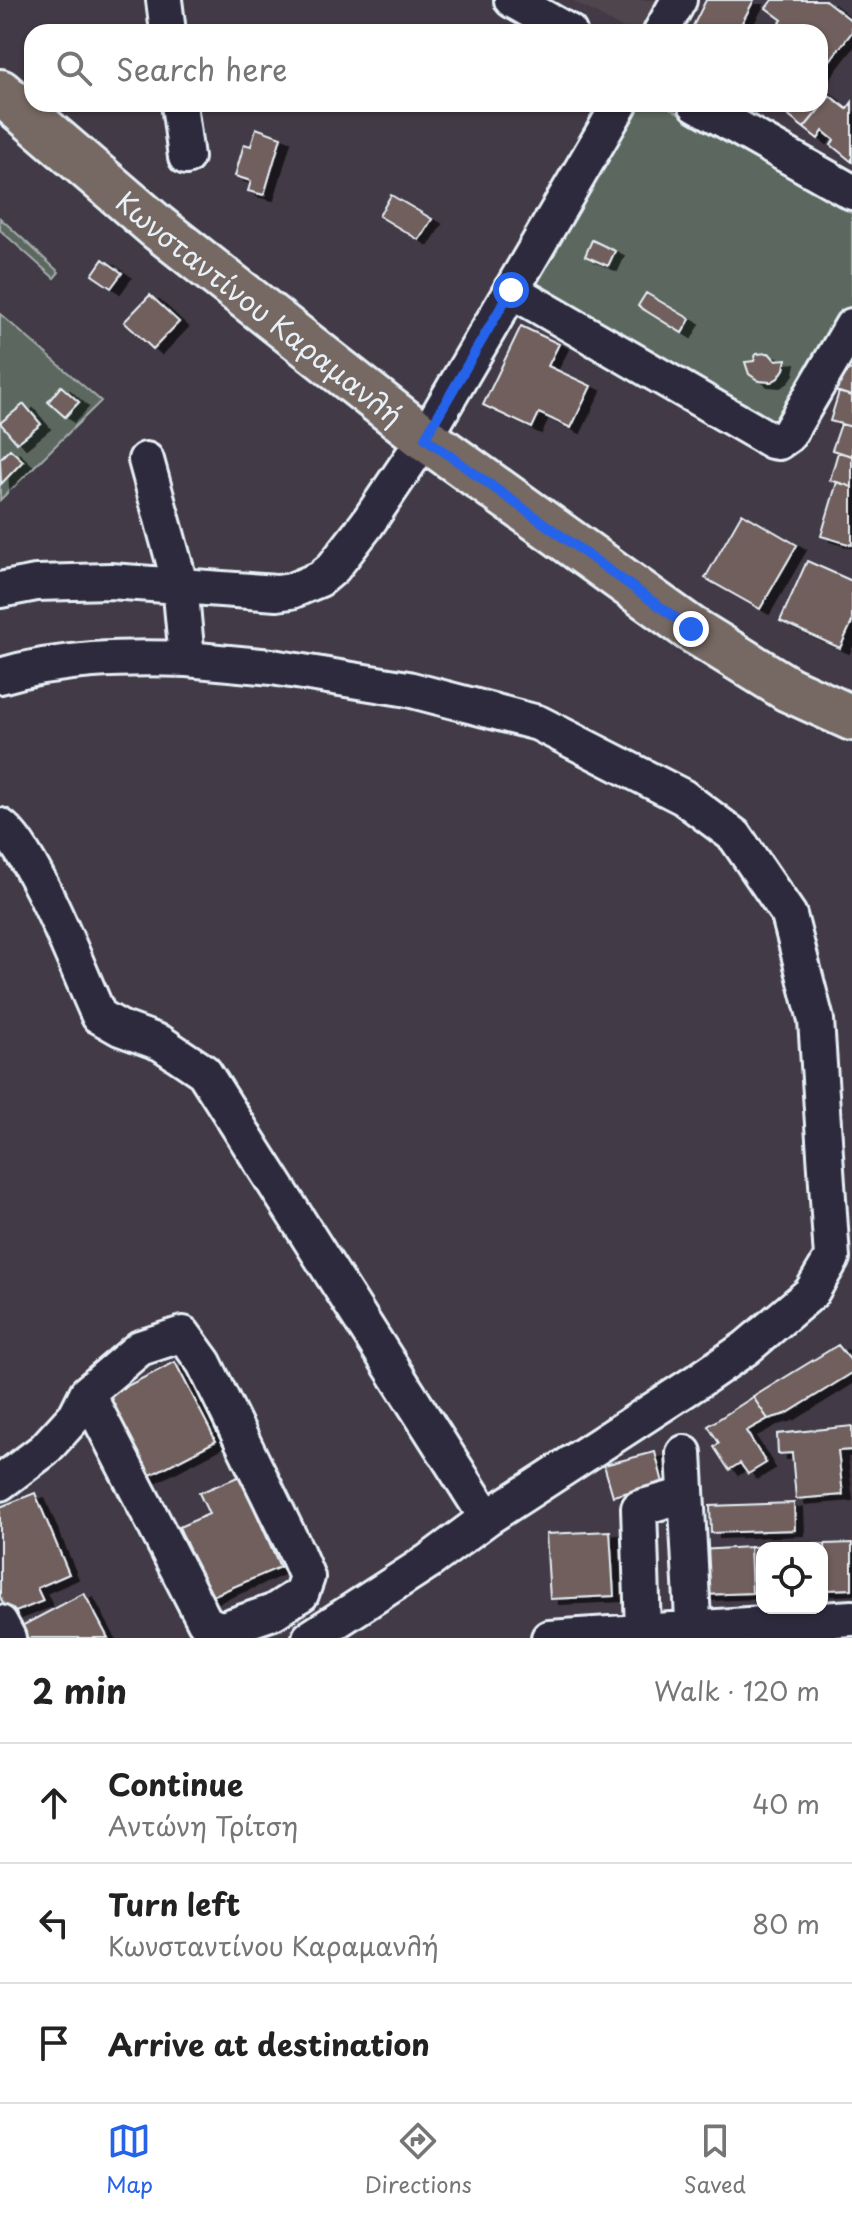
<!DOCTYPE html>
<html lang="en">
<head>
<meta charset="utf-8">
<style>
  body { margin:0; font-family:"Playpen Sans",sans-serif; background:#f6f6f6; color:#222 }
  .controls { position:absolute; right:24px; bottom:24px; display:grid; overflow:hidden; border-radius:16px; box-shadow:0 2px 6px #0004 }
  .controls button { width:72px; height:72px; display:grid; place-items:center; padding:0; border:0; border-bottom:2px solid #e0e0e0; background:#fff; color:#222; font:40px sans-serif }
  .stop { position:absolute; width:24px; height:24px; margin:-18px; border:6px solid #2563eb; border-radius:50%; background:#fff }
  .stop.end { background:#2563eb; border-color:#fff; box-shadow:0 2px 8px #0008 }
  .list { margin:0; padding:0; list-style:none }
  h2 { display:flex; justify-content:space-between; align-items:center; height:104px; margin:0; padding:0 32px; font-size:34px }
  h2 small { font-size:26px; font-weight:400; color:#767676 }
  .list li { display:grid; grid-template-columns:52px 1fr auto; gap:24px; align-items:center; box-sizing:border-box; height:120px; padding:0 32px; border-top:2px solid #e0e0e0 }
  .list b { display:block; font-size:30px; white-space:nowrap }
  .list p { margin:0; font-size:26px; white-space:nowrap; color:#767676 }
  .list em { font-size:26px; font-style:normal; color:#767676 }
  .icon { flex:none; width:44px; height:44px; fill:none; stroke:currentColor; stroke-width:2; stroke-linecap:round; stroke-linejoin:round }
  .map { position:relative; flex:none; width:852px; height:1638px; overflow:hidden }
  .search { position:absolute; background:#fff; box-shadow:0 2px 6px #0004; left:24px; right:24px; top:24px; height:88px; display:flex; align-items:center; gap:20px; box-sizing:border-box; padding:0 28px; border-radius:24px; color:#767676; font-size:30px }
  .sheet { height:464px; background:#fff }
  nav { display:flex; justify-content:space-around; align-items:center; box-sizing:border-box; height:112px; border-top:2px solid #e0e0e0; background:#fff; font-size:22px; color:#767676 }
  nav a { display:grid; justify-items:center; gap:4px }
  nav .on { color:#2563eb }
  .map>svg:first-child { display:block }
  .built { fill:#50454d }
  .green { fill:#5b685e; stroke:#a2acab; stroke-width:2 }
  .building { fill:#6f5e5c; stroke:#e8f1f8; stroke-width:2; filter:url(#shadow) }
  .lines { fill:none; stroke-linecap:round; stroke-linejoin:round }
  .minor-casing { stroke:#e8f1f8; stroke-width:40 }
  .major-casing { stroke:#e8f1f8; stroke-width:50 }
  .minor { stroke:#2f2a3d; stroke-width:34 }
  .major { stroke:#766964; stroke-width:44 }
  .route { stroke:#2563eb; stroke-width:10 }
  .labels { text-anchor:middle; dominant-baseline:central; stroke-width:8; stroke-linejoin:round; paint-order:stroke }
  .street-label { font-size:28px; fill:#e8f1f8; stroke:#2f2a3d }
</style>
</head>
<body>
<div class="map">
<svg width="852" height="1638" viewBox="0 0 852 1638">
  <defs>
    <filter id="shadow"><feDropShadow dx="9" dy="5" stdDeviation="0" flood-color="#0009"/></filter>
  </defs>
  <rect width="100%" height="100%" fill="#423a46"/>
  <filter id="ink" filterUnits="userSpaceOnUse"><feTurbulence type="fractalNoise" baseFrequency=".0125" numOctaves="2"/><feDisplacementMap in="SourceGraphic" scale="16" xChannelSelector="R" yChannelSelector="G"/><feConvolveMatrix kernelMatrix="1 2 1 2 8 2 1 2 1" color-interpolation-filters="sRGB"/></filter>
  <g filter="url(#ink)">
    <path class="built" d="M571 0H659L642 32H630Z"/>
    <path class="green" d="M633 104H662L817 188 852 214V311L784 427 531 280Z
      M0 218 59 272 54 278 0 230Z
      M0 314 101 401 0 500Z"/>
    <path class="building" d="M706 0H754L737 32H690Z
      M772 0H825L852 21V32L821 72 820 32H772L782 20 766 8Z
      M820 88 830 96 804 128 773 104H820Z
      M830 96 847 109 852 102V162L831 145 834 140 823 131 818 139 804 128Z
      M256 128 281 137 264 195 248 191 251 181 235 176 244 144 251 146Z
      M391 195 432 219 419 240 379 216Z
      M592 240 615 251 608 266 585 256Z
      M103 259 122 273 111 288 92 275Z
      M646 293 690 319 682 333 638 306Z
      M150 295 179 322 153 349 124 322Z
      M521 326 559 344 548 366 591 386 571 428 539 413 532 428 483 405Z
      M769 353 775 360 786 359 784 369 778 378 771 382 759 381 749 374 745 362 754 361 756 354Z
      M840 367 852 370V396L833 391Z
      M61 386 79 402 65 417 48 402Z
      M839 392 852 396V427L830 421Z
      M24 404 41 424 17 443 0 423Z
      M841 424 852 427V456L832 450Z
      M10 449 23 461 1 484 0 459Z
      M838 452 852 456V487L830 480Z
      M837 482 852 487V545L821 536Z
      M742 513 797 545 760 609 705 578Z
      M807 561 852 581V622L840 648 780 621Z
      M838 1345 852 1362V1373L786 1414 768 1419 753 1397Z
      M175 1362 216 1441 145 1478 103 1398Z
      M753 1397 768 1419 746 1431 766 1463 748 1474 740 1463 729 1470 714 1447 719 1443 708 1426Z
      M852 1426V1450L838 1451 843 1495 796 1499 792 1453 778 1454 777 1434Z
      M655 1452 663 1483 613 1496 604 1465Z
      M240 1476 280 1567 210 1597 179 1527 209 1514 199 1493Z
      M35 1493 69 1574 37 1588 43 1601 8 1615 0 1597V1507Z
      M794 1503 795 1530 711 1533 710 1506Z
      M610 1531 614 1596 550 1599 546 1534Z
      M852 1543V1589L827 1590 825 1544Z
      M825 1544 827 1590H822V1548H802V1545Z
      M802 1545V1548H762V1593H752L750 1547Z
      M750 1547 752 1593 701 1595 699 1550Z
      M84 1593 108 1638H18L14 1630Z"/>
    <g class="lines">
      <defs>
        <path id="minor" d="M164 0 168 32
          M512 0 569 32
          M661 32 679 0
          M179 104 186 157
          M696 104 852 192
          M511 290 772 441 778 442 788 435 852 326
          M0 590 36 583 110 581 277 593 291 591 320 579 333 568 367 524 425 438 620 104
          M187 659 272 667 408 689 538 723 683 797 735 836 789 915 816 1020 832 1258 811 1293 746 1348 701 1379 487 1518 429 1561 310 1638
          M0 676C60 658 125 657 187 659L180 584 146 460
          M0 826C32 847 80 975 99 1016L120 1028 161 1043 204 1072 487 1518
          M684 1453 694 1638
          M0 1483 44 1450 76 1415 87 1393 140 1348 183 1334 204 1363 296 1551 307 1577 301 1594 273 1612 220 1630 205 1622 87 1393
          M0 1623 8 1638
          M643 1631 639 1508 685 1495
          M549 1638 852 1618"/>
        <g id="major">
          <path id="s1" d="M0 92 157 227 425 438 691 629 788 689 852 718"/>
        </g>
      </defs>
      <use href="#minor" class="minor-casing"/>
      <use href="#major" class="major-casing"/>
      <use href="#minor" class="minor"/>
      <use href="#major" class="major"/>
    </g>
  </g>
  <g class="lines" filter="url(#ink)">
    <path class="route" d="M511 290 425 438 691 629"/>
  </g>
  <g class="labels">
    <g class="street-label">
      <text stroke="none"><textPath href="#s1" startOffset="338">Κωνσταντίνου Καραμανλή</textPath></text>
    </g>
  </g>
</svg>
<div class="controls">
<button><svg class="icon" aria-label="locate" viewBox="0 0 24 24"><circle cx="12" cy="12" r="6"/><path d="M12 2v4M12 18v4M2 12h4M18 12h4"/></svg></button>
</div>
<div class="stop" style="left:511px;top:290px"></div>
<div class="stop end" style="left:691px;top:629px"></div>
<div class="search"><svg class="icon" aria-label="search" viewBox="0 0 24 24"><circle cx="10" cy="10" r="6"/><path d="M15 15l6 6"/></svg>Search here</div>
</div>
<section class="sheet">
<h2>2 min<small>Walk · 120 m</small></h2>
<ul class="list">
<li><svg class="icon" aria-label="ahead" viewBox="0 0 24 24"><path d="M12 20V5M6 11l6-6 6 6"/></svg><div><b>Continue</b><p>Αντώνη Τρίτση</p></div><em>40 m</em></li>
<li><svg class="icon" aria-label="left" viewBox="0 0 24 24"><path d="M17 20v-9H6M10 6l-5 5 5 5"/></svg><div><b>Turn left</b><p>Κωνσταντίνου Καραμανλή</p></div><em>80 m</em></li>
<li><svg class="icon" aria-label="arrive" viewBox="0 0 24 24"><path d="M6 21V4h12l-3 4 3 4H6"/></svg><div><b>Arrive at destination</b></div></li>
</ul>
</section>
<nav>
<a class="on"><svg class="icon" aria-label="map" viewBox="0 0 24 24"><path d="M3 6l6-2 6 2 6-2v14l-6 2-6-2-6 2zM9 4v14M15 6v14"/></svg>Map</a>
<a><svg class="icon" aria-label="directions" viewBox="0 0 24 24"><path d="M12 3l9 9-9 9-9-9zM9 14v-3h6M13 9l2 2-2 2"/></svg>Directions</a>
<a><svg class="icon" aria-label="saved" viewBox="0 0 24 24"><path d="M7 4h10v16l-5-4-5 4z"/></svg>Saved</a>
</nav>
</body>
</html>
